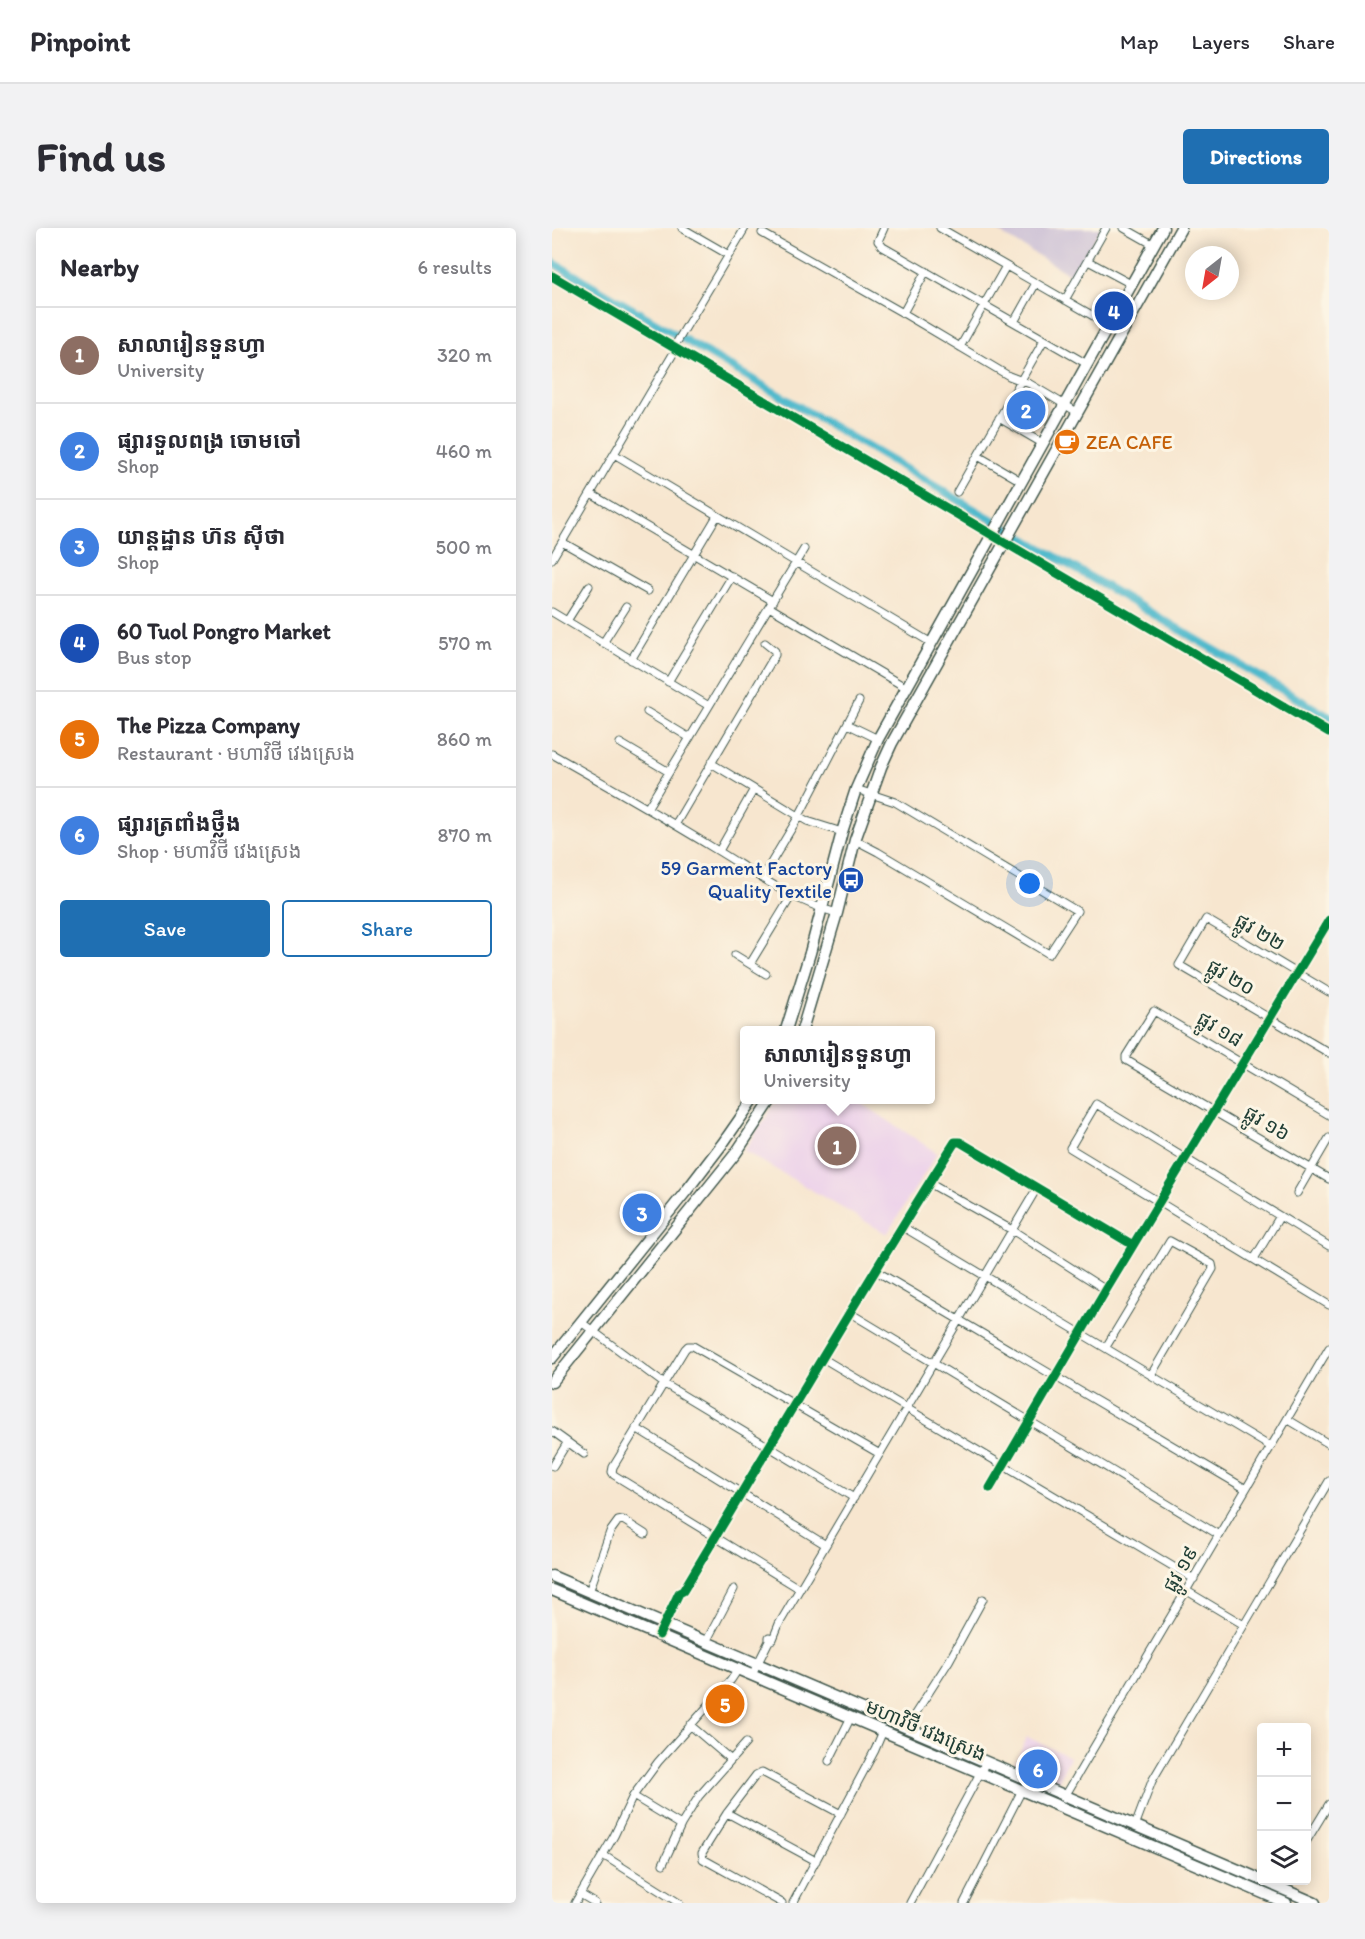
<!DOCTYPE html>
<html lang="en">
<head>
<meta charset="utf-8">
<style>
  body { margin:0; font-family:Itim,"Noto Sans Khmer",sans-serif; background:#f2f2f3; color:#2b2b33 }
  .controls { position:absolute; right:18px; bottom:18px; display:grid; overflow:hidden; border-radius:6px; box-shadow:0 3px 15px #0003 }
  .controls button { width:54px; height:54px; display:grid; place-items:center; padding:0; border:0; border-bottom:2px solid #e1e1e2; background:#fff; color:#2b2b33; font:30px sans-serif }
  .compass { position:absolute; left:633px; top:18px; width:54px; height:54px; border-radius:50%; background:#fff; box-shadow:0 3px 15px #0003; rotate:211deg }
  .you { position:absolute; left:478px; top:656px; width:21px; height:21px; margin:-15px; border:4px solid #fff; border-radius:50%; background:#1a73e8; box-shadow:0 0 0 9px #1a73e833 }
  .badge { display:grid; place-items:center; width:39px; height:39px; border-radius:50%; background:#1f6fb2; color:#fff; font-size:20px; font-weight:700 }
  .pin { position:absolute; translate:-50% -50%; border:3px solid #fff; box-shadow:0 2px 6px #0006 }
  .popup { position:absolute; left:188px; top:798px; width:195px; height:78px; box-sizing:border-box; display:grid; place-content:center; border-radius:6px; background:#fff; filter:drop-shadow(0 2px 4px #0005); font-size:20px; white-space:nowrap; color:#7c7c81 }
  .popup b { font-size:22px; color:#2b2b33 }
  .popup::after { content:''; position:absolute; left:50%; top:100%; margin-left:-12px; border:12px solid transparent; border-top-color:#fff }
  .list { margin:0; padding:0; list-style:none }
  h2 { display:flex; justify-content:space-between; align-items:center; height:78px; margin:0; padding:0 24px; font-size:26px }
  h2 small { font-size:20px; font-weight:400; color:#7c7c81 }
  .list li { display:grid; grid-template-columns:39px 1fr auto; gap:18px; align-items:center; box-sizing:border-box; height:96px; padding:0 24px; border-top:2px solid #e1e1e2 }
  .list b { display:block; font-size:22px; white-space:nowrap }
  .list p { margin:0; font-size:20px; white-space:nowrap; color:#7c7c81 }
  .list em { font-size:20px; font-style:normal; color:#7c7c81 }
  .actions { display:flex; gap:12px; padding:18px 24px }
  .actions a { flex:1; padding:14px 0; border:2px solid #1f6fb2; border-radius:6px; text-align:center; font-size:21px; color:#1f6fb2 }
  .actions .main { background:#1f6fb2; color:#fff }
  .icon { flex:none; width:33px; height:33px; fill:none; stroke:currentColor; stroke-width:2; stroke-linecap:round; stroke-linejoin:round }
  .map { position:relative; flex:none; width:777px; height:1675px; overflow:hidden; border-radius:6px }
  header { display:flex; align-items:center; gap:36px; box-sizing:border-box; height:84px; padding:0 30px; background:#fff; border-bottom:2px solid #e1e1e2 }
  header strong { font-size:28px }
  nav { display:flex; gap:33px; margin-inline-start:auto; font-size:21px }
  .intro { display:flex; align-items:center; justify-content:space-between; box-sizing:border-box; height:144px; padding:0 36px }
  h1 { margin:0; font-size:42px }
  .button { padding:15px 27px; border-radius:6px; background:#1f6fb2; color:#fff; font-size:21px; font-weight:700 }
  main { display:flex; gap:36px; padding:0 36px }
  aside { flex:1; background:#fff; border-radius:6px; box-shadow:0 3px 15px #0003 }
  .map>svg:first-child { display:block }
  .built { fill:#ecd1ea }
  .industrial { fill:#cbbfd5 }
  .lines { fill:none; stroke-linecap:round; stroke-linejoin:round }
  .canal { stroke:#4fb9cc; stroke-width:8 }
  .street-casing { stroke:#3f564b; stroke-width:9 }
  .secondary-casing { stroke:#3f564b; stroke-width:11 }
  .primary-casing { stroke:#3f564b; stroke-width:13 }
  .street { stroke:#fff; stroke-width:7 }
  .secondary { stroke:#fff; stroke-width:9 }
  .primary { stroke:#fff; stroke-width:10 }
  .cycleway-casing { stroke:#fcf5e5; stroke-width:13 }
  .cycleway { stroke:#00873e; stroke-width:9 }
  .labels { text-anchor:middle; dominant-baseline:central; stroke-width:6; stroke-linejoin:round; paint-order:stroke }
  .food-label { font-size:20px; fill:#c56008; stroke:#fcf5e5; text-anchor:start }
  .transit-label { font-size:20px; fill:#164399; stroke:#fcf5e5; text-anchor:end }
  .street-label { font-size:20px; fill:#1f3d34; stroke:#fcf5e5 }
</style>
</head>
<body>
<header>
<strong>Pinpoint</strong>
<nav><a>Map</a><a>Layers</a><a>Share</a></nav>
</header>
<div class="intro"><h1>Find us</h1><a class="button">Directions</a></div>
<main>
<aside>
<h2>Nearby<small>6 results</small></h2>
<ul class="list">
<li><span class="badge" style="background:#8d6e63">1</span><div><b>សាលារៀនទួនហ្វា</b><p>University</p></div><em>320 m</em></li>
<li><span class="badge" style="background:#3f7fe0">2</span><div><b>ផ្សារទួលពង្រ ចោមចៅ</b><p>Shop</p></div><em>460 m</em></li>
<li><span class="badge" style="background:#3f7fe0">3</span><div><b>យាន្ដដ្ឋាន ហ៊ន ស៊ីថា</b><p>Shop</p></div><em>500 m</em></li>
<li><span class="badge" style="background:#1a4fb4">4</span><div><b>60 Tuol Pongro Market</b><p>Bus stop</p></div><em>570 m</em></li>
<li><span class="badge" style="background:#e8710a">5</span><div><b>The Pizza Company</b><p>Restaurant · មហាវិថី វេងស្រេង</p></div><em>860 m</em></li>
<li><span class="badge" style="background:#3f7fe0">6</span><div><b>ផ្សារត្រពាំងថ្លឹង</b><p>Shop · មហាវិថី វេងស្រេង</p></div><em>870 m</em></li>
</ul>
<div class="actions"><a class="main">Save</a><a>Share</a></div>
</aside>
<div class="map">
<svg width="777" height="1675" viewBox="0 0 777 1675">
  <rect width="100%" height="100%" fill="#fcf5e5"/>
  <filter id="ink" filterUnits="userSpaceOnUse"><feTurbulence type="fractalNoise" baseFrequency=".0167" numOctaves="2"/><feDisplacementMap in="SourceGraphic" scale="12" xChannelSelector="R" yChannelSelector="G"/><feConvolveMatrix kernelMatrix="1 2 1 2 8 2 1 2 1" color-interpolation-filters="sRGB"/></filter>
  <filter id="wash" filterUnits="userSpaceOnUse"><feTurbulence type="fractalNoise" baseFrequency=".008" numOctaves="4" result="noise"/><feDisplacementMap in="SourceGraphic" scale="24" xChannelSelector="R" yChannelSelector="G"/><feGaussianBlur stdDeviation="1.35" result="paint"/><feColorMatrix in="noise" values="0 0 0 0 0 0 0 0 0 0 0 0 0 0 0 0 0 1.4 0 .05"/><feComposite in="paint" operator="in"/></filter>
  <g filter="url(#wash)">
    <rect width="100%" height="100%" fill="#f7e6cf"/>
    <path class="built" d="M225 872H305L385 925 335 1006 192 923Z
      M475 1509 518 1529 501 1565 458 1546Z"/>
    <path class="industrial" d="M440 0H549L520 48Z"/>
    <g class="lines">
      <path class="canal" d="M0 34 777 489"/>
    </g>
  </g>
  <g filter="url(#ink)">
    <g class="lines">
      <defs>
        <path id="street" d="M130 0 177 27
          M332 0 326 13 331 19 535 136
          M388 0 557 97
          M572 0 602 17
          M210 5 351 85 457 148 478 156 525 184
          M536 33 579 56
          M513 72 554 0
          M351 85 374 43
          M462 94 484 55
          M122 119 193 0
          M408 119 454 38
          M447 190 490 215
          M62 226 378 414
          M426 228 469 253
          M405 264 492 112
          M39 266 221 373
          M10 314 96 363
          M454 314 777 505
          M0 331 124 121
          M217 379 353 459
          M0 384 157 478
          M15 393 37 358
          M51 415 74 379
          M79 432 165 288
          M116 454 180 348
          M95 484 138 510
          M295 496 326 511
          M68 515 117 544
          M0 526C55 557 109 588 163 621 203 645 240 673 285 685
          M159 535 255 593 290 604
          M96 579 252 321
          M123 597 223 427V423L213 415
          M303 612 326 624 497 726 525 683 343 574 304 561
          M167 623 202 561
          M210 650 247 588 307 473
          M183 727 214 746
          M198 736 240 667
          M777 764 654 691 627 737 777 825
          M777 887 602 783 574 828V832L777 951
          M377 955 460 1002 554 1062
          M745 965 777 910
          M351 999 719 1219
          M777 1018 544 876 518 920 777 1077
          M702 1031 728 988
          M324 1043 694 1261
          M298 1085 667 1307
          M29 1094 111 1155 302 1270
          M554 1119 618 1013 660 1036 661 1041 599 1147
          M272 1131 642 1351
          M735 1191 777 1216
          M84 1200 274 1317
          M0 1203 32 1226
          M1 1238 15 1215
          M438 1260 554 1062 777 692
          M248 1361 62 1247 60 1244 61 1239 133 1121 136 1118H141L328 1226
          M635 1363 692 1397
          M37 1364 58 1304 66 1293 71 1292 93 1306
          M107 1407 127 1365 131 1363C221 1213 309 1062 403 914H408L581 1017
          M217 1413 221 1411 227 1396 485 960
          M154 1414 182 1361
          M200 1447 217 1413V1409
          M138 1497 178 1531
          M354 1500 397 1433 431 1371
          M277 1533 299 1489
          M81 1568 129 1597
          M512 1570 777 1120
          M175 1585 264 1633
          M583 1598 600 1553 777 1253
          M754 1614 777 1576
          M51 1627 127 1675
          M111 1636 129 1597 147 1568 194 1515
          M28 1666 43 1675
          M23 1675 62 1608 81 1568 106 1534 179 1452 187 1440
          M230 1675 151 1631 150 1625 175 1585 204 1547 210 1544 289 1586
          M241 1675 323 1522 331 1503
          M358 1675 434 1534
          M412 1675 470 1562"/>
        <path id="secondary" d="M0 48 454 314"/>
        <path id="primary" d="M234 802 258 725 290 604 304 561 326 511 611 0
          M250 802 285 685 303 612 329 539 340 515 629 0
          M0 1130 135 962 171 915 201 872
          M0 1154 184 925 219 872
          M0 1348 710 1652
          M0 1362 734 1675
          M710 1652 763 1675"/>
      </defs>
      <use href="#street" class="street-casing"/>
      <use href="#secondary" class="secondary-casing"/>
      <use href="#primary" class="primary-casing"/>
      <use href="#street" class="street"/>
      <use href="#secondary" class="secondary"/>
      <use href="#primary" class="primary"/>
      <defs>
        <path id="cycleway" d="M0 48 777 505
          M438 1260 554 1062 777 692
          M107 1407 127 1365 131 1363C221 1213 309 1062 403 914H408L581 1017"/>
      </defs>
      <use href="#cycleway" class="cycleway-casing"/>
      <use href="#cycleway" class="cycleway"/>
    </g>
  </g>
  <defs>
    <symbol id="cafe-disc" viewBox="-11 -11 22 22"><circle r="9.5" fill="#e8710a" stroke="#fcf5e5"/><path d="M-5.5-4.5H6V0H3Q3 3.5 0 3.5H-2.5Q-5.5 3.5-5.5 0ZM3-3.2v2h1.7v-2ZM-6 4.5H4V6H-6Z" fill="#fff"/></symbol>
    <symbol id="bus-disc" viewBox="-11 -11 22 22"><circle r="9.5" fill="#1a4fb4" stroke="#fcf5e5"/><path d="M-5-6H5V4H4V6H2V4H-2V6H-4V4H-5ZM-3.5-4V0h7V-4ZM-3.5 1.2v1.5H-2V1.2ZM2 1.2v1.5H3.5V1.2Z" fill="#fff"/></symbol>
  </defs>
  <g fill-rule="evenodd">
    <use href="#cafe-disc" x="500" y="199" width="30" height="30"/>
    <use href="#bus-disc" x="284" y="637" width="30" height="30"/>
  </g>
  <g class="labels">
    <g class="food-label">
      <text x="534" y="214">ZEA CAFE</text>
    </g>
    <g class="transit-label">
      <text x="280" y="640">59 Garment Factory<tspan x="280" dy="23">Quality Textile</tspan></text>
    </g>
    <g class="street-label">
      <text transform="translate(708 704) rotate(30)">ផ្លូវ ២២</text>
      <text transform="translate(679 749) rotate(30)">ផ្លូវ ២០</text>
      <text transform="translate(668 801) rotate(31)">ផ្លូវ ១៨</text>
      <text transform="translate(715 895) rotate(30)">ផ្លូវ ១៦</text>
      <text transform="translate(628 1341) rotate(-60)">ផ្លូវ ១៩</text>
      <text transform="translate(374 1502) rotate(23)">មហាវិថី វេងស្រេង</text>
    </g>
  </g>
</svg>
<div class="controls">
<button>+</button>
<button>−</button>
<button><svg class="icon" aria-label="layers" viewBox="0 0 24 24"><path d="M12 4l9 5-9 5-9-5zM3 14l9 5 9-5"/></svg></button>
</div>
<svg class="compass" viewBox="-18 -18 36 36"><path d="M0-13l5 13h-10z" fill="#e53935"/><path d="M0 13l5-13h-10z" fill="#7c7c81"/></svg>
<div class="you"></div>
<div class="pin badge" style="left:285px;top:918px;background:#8d6e63">1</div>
<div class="popup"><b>សាលារៀនទួនហ្វា</b>University</div>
<div class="pin badge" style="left:474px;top:182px;background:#3f7fe0">2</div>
<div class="pin badge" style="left:90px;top:985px;background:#3f7fe0">3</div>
<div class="pin badge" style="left:562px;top:83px;background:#1a4fb4">4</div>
<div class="pin badge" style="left:173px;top:1476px;background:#e8710a">5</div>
<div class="pin badge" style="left:486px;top:1541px;background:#3f7fe0">6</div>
</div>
</main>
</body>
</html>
